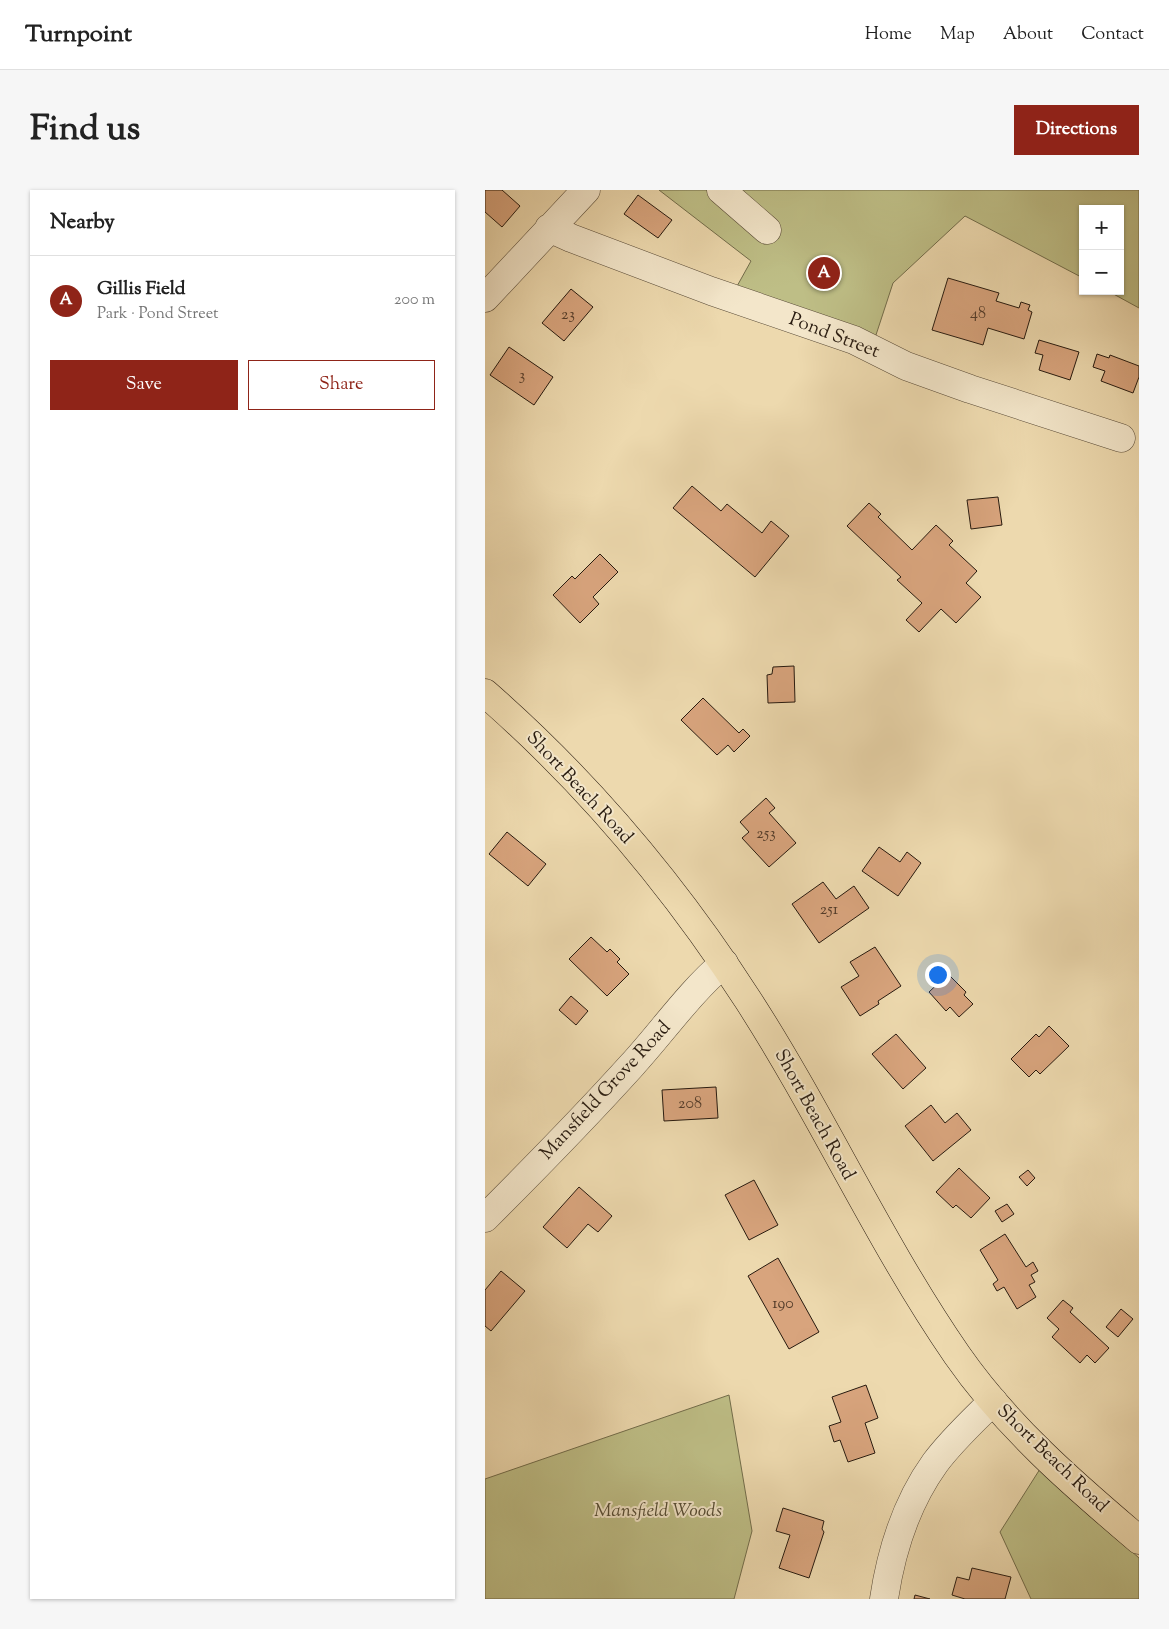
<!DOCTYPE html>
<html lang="en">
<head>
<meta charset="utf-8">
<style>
  body { margin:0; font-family:"Sorts Mill Goudy",serif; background:#f6f6f6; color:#222 }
  .controls { position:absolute; right:15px; top:15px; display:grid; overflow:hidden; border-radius:0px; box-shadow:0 1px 4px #0004 }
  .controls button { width:45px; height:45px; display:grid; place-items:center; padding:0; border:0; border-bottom:1px solid #e0e0e0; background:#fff; color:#222; font:25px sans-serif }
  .you { position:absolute; left:452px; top:784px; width:18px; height:18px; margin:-12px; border:4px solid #fff; border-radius:50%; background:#1a73e8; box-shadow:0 0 0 8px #1a73e833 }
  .badge { display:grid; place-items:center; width:32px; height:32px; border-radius:50%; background:#8f2418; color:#fff; font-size:16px; font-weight:700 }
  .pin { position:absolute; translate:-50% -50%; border:2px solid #fff; box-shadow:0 1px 5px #0006 }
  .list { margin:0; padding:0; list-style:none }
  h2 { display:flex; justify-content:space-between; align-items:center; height:65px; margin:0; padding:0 20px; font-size:21px }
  h2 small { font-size:16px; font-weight:400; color:#767676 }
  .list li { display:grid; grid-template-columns:32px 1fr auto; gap:15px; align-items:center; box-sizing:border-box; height:90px; padding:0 20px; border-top:1px solid #e0e0e0 }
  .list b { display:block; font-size:19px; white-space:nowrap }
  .list p { margin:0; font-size:16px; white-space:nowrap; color:#767676 }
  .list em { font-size:16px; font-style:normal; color:#767676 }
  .actions { display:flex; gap:10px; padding:15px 20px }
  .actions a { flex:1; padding:11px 0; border:1px solid #8f2418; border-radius:0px; text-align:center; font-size:18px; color:#8f2418 }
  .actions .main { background:#8f2418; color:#fff }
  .map { position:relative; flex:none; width:654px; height:1409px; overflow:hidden; border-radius:0px }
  header { display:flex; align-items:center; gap:30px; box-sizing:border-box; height:70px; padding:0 25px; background:#fff; border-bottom:1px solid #e0e0e0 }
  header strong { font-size:24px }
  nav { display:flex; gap:28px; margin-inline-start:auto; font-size:18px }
  .intro { display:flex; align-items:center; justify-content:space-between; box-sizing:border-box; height:120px; padding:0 30px }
  h1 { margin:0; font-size:35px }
  .button { padding:12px 22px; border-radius:0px; background:#8f2418; color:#fff; font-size:18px; font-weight:700 }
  main { display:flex; gap:30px; padding:0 30px }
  aside { flex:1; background:#fff; border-radius:0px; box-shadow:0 1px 4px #0004 }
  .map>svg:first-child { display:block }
  .green { fill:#bebe86; stroke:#726c4a }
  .building { fill:#d8a47d; stroke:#271a0f }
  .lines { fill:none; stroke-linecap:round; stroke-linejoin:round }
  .minor-casing { stroke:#584a37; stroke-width:29 }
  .major-casing { stroke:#271a0f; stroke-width:29 }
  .minor { stroke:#f3e6ca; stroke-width:28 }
  .major { stroke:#edd9ae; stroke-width:28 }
  .labels { text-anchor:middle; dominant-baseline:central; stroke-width:4; stroke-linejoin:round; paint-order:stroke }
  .number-label { font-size:16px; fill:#533c2a }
  .street-label { font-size:19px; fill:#271a0f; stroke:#f3e6ca }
  .park-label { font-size:19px; font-style:italic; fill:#544b33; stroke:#f3e6ca }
</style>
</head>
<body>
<header>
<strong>Turnpoint</strong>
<nav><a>Home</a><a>Map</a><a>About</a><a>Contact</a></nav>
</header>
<div class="intro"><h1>Find us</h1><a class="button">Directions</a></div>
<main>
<aside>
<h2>Nearby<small></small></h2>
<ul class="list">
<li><span class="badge">A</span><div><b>Gillis Field</b><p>Park · Pond Street</p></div><em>200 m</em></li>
</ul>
<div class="actions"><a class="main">Save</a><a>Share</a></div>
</aside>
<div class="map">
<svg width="654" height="1409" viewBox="0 0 654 1409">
  <rect width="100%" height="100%" fill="#edd9ae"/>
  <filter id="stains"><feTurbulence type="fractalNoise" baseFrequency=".004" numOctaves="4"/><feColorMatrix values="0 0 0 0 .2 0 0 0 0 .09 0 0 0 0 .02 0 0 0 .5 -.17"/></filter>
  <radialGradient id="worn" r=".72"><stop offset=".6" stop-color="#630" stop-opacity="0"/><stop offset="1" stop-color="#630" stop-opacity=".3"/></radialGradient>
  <path class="green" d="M174 0H654V118L623 101H635V19H598V88L480 26 408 93 389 151 251 98 266 71Z
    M244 1205 267 1341 249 1409H0V1289Z
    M555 1279 654 1368V1409H546L515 1342Z"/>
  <path class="building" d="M0 0H17L35 16 17 37 0 22Z
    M153 5 187 30 173 48 139 24Z
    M463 88 514 103 511 111 534 118 536 112 545 115 543 120 547 122 539 149 503 138 498 155 447 140Z
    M86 99 108 117 79 151 57 133Z
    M554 150 594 162 585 190 554 180 558 165 550 163Z
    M24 157 68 187 49 215 5 185Z
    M612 164 624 168 625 165 654 176V187L648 203 616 191 620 181 608 177Z
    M207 296 236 321 242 314 277 343 286 331 304 346 270 387 188 318Z
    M513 307 517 335 486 339 482 310Z
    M384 313 396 324 393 327 427 360 451 335 468 351 464 355 492 381 481 393 496 407 471 433 456 419 434 442 421 430 437 413 412 390 416 387 362 336Z
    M115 364 133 382 108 407 114 414 95 433 68 405 87 386 90 389Z
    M309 476 310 512 283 513 282 485 287 484 288 477Z
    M218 508 254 543 258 539 265 546 249 562 243 555 232 565 196 530Z
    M281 608 290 618 284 623 311 653 284 677 257 648 264 642 255 632Z
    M22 642 61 674 43 696 4 664Z
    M394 657 415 672 422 662 436 673 413 706 377 681Z
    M338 692 351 709 369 696 384 718 334 753 307 714Z
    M106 747 122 762 125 759 135 769 132 772 144 784 122 806 84 769Z
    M390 757 416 796 393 811 394 814 375 826 356 797 374 786 365 772Z
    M463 784 481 802 479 805 488 814 474 827 465 817 461 821 444 802Z
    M86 806 103 821 91 835 74 820Z
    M564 836 584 856 555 884 551 880 544 887 526 869 551 844 554 847Z
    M411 844 441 878 418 899 387 864Z
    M231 897 233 928 179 931 177 900Z
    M446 915 460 933 472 923 486 940 448 971 420 936Z
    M474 978 505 1008 486 1028 471 1015 468 1018 451 1002Z
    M543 980 550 988 542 996 534 987Z
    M269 990 293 1035 264 1050 240 1005Z
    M94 997 127 1026 113 1042 103 1034 82 1058 58 1037Z
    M522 1014 529 1024 517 1032 510 1021Z
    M520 1044 541 1077 548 1072 553 1081 546 1085 550 1092 544 1095 551 1107 532 1119 519 1097 512 1101 508 1094 513 1090 495 1060Z
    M293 1068 334 1142 304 1159 263 1086Z
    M16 1081 40 1101 6 1141 0 1136V1100Z
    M578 1110 588 1118 585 1122 624 1158 610 1173 602 1165 595 1173 567 1147 574 1139 562 1128Z
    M636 1119 648 1129 633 1147 621 1137Z
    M381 1195 393 1228 380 1233 390 1263 363 1272 355 1250 349 1252 344 1236 356 1232 347 1207Z
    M298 1318 339 1331 337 1339 339 1342 324 1388 294 1378 305 1345 291 1341Z
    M487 1378 526 1387 520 1409H480L467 1405 472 1387 484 1390Z
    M430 1405 445 1409H429Z"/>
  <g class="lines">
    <defs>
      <path id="minor" d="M236 0 282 40
        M64 38 86 48 226 101 369 150 421 176 485 199 636 248
        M0 108 101 0
        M0 1028C50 978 100 927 147 875 178 841 204 803 239 773
        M399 1409C406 1362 422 1312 450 1273 467 1250 488 1231 508 1211"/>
      <path id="major" d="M0 503C102 592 190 697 263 810 338 926 394 1052 472 1165 522 1237 588 1294 654 1350"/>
    </defs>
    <use href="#minor" class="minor-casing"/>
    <use href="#major" class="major-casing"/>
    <use href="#minor" class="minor"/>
    <use href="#major" class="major"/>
  </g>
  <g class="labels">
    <g class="number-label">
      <text x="493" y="124">48</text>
      <text x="83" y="125">23</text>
      <text x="37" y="186">3</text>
      <text x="281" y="644">253</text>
      <text x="344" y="720">251</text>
      <text x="205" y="914">208</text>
      <text x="298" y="1114">190</text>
    </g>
    <g class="street-label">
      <text transform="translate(349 146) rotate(21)">Pond Street</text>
      <text transform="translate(94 598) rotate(47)">Short Beach Road</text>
      <text transform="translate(121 901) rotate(-47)">Mansfield Grove Road</text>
      <text transform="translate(329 925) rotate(61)">Short Beach Road</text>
      <text transform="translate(567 1269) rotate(44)">Short Beach Road</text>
    </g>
    <g class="park-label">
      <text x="173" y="1321">Mansfield Woods</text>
    </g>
  </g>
  <rect width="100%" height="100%" filter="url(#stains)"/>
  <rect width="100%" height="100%" fill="url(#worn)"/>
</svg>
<div class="controls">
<button>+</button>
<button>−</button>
</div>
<div class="you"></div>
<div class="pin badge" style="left:339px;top:83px">A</div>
</div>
</main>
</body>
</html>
